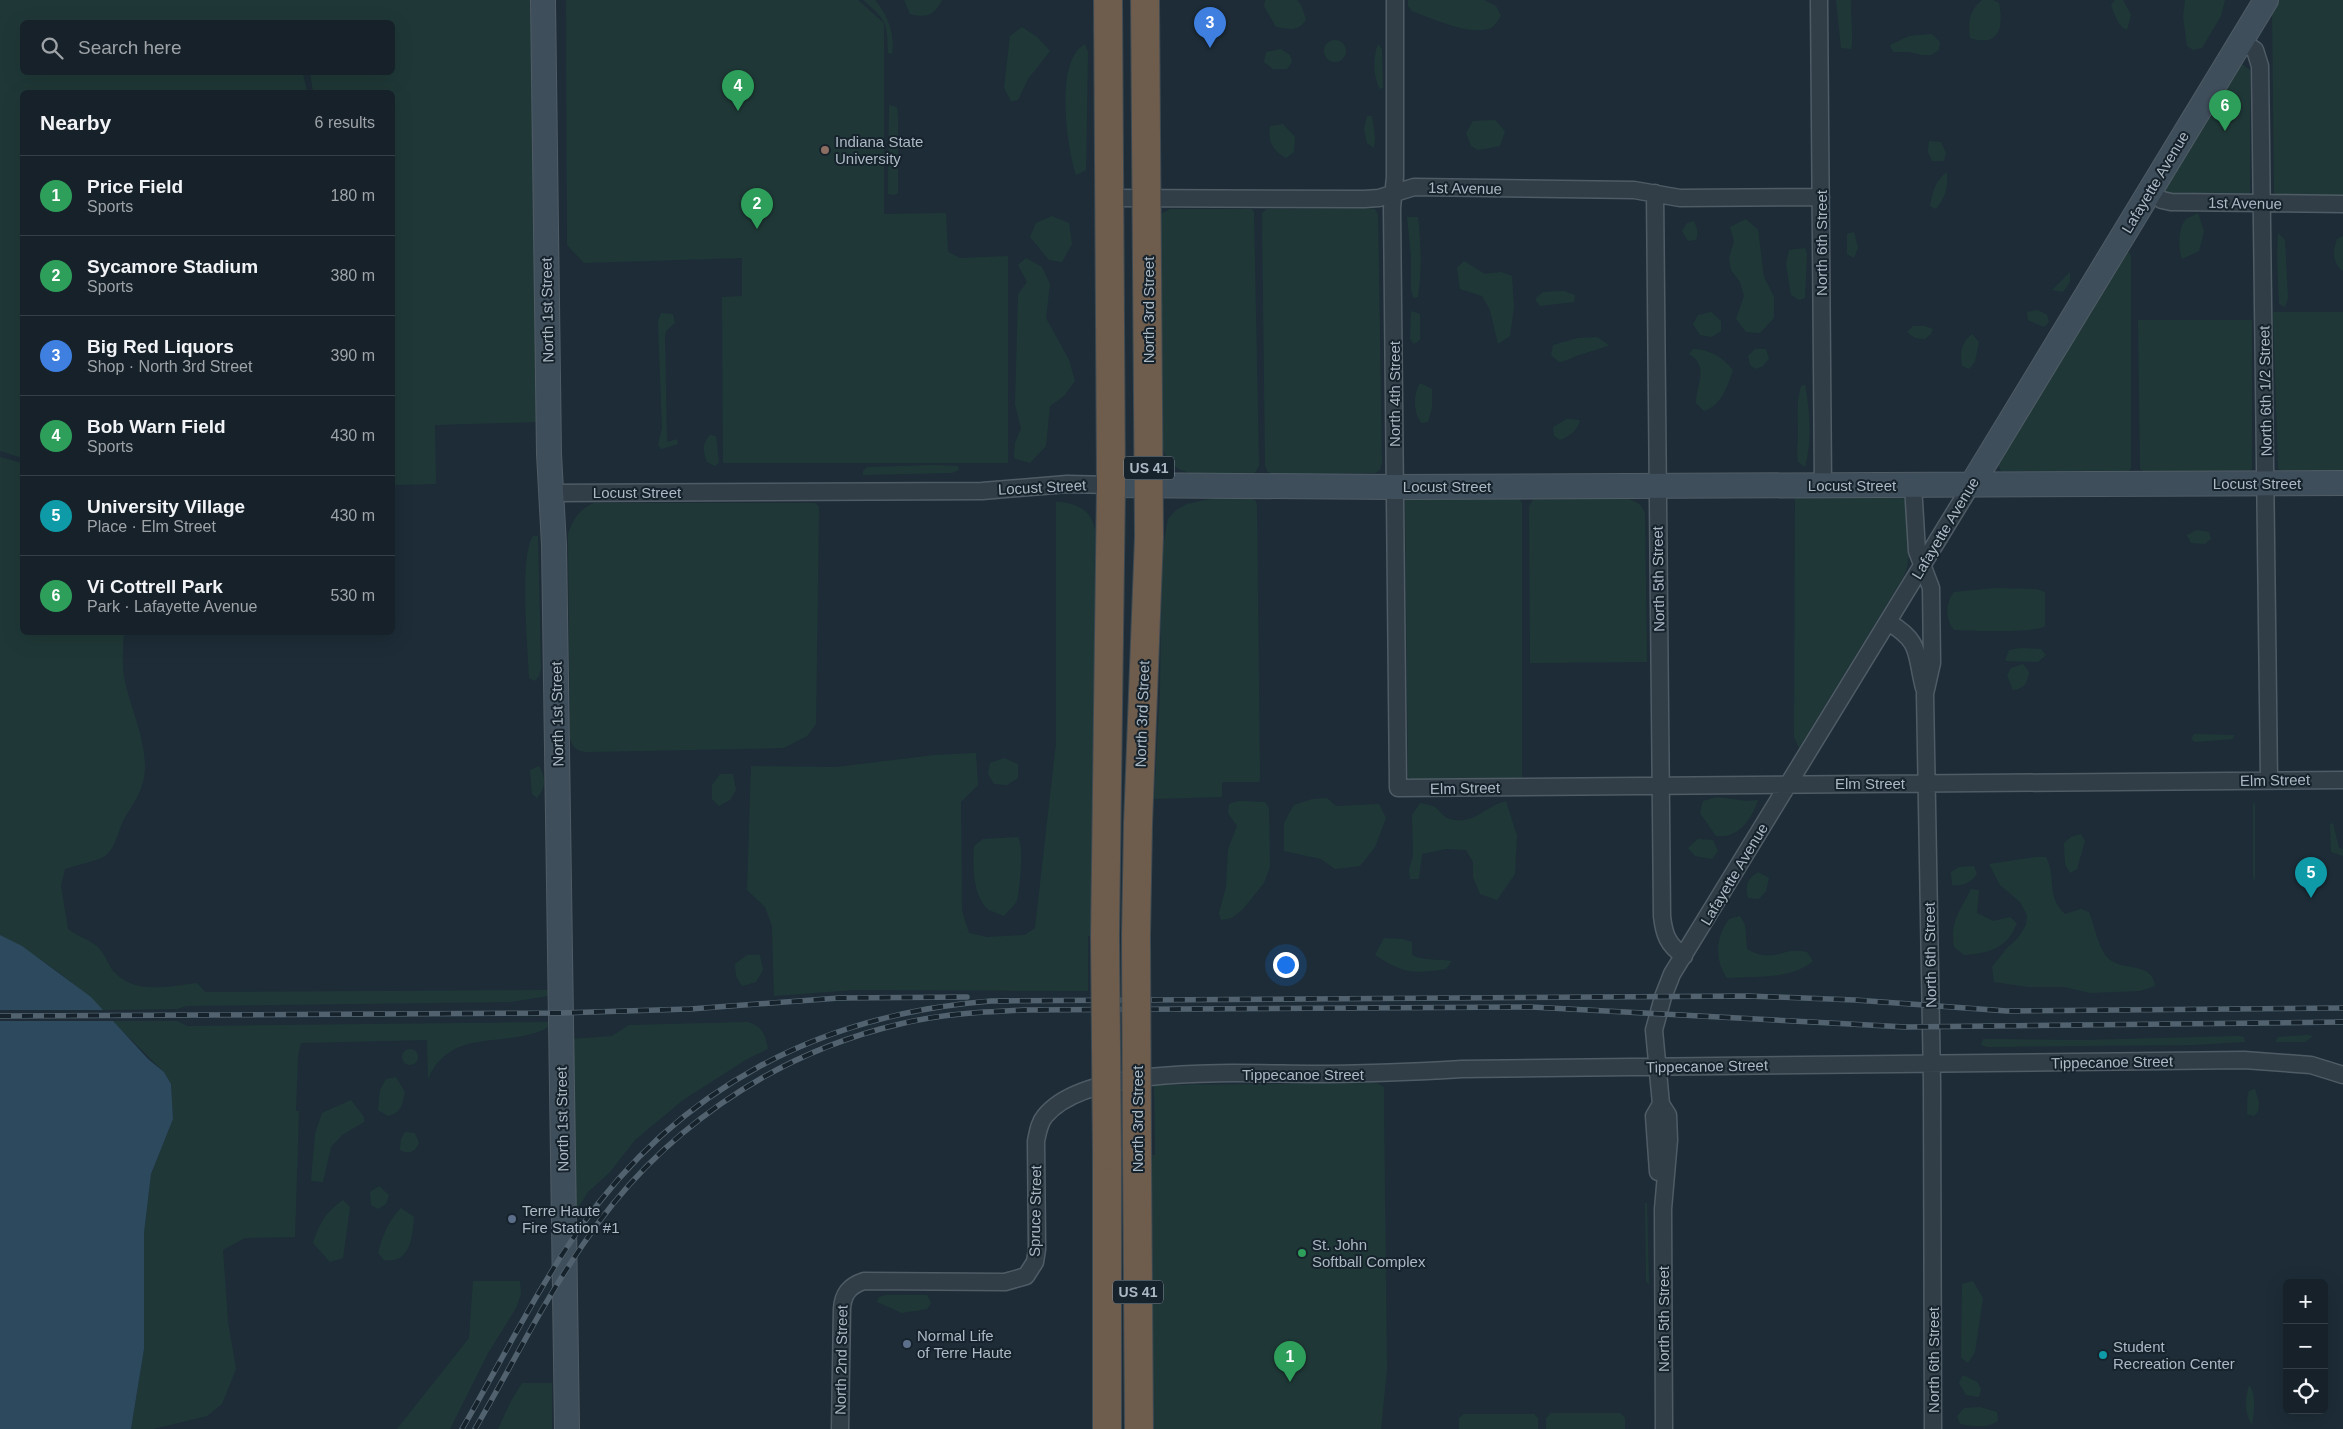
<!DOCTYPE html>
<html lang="en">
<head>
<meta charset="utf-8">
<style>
  body { margin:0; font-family:Helvetica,sans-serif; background:#1f2931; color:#f1f3f6 }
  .controls { position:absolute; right:15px; bottom:15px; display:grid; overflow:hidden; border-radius:8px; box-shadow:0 5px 20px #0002 }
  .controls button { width:45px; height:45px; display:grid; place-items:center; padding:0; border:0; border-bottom:1px solid #353e46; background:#162129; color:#f1f3f6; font:25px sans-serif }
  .you { position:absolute; left:1285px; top:964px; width:18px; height:18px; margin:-12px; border:4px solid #fff; border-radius:50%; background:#1a73e8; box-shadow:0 0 0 8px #1a73e833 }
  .badge { display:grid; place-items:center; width:32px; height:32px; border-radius:50%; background:#ea580c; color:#fff; font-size:16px; font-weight:700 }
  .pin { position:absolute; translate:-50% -41px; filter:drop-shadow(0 1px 2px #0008) }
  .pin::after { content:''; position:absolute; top:26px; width:18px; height:15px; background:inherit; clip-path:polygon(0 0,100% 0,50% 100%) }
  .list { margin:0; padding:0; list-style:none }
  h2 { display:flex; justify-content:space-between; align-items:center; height:65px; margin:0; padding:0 20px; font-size:21px }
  h2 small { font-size:16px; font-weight:400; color:#9ea3a8 }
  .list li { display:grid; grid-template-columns:32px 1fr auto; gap:15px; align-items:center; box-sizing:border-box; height:80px; padding:0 20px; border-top:1px solid #353e46 }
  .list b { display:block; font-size:19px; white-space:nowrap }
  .list p { margin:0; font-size:16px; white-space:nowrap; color:#9ea3a8 }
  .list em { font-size:16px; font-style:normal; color:#9ea3a8 }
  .icon { flex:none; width:28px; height:28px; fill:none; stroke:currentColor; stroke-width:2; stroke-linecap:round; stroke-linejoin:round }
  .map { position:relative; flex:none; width:2343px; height:1429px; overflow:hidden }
  .search { position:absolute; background:#162129; box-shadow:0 5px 20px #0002; left:20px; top:20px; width:375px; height:55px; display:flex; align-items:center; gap:12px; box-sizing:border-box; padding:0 18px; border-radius:8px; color:#9ea3a8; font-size:19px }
  .panel { position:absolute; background:#162129; box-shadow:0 5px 20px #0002; left:20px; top:90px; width:375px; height:545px; border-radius:8px }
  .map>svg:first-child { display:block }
  .green { fill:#1f3837 }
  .water { fill:#2d495e }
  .pier { fill:#1d2c37 }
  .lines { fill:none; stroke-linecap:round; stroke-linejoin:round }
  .street-casing { stroke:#4f5c66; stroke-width:19 }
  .secondary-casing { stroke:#4f5c66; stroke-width:26 }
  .highway-casing { stroke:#3c4952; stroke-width:30 }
  .street { stroke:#313e48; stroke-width:16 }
  .secondary { stroke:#3f4e5b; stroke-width:24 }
  .highway { stroke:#6e5c4d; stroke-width:28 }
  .rail-casing { stroke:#52636f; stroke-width:5.5 }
  .rail { stroke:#17232c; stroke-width:4; stroke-dasharray:11; stroke-linecap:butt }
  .highway-bridge-casing { stroke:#3c4952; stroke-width:30; stroke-linecap:butt }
  .highway-bridge { stroke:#6e5c4d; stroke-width:28 }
  .education-dot { fill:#8d6e63; stroke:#17232c; stroke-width:2 }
  .service-dot { fill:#5c6f8a; stroke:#17232c; stroke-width:2 }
  .leisure-dot { fill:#2e9e5b; stroke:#17232c; stroke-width:2 }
  .culture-dot { fill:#0f9aa8; stroke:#17232c; stroke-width:2 }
  .labels { text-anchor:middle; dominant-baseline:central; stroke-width:4; stroke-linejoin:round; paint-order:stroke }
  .shield { fill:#17232c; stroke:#7f8c97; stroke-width:1 }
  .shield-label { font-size:14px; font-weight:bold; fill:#abb9c5 }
  .poi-label { font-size:15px; fill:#abb9c5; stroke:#17232c; text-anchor:start }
  .street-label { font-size:15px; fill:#abb9c5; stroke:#17232c }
</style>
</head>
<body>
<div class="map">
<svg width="2343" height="1429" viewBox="0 0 2343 1429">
  <rect width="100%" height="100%" fill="#1d2c37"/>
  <path class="green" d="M0 0H535L540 422 435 425 436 484 393 485 392 92H313L310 73 392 72V22H22V72L303 73 307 92H22V458L0 451Z
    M566 0H858L884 23V214L946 213 948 252 960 258 1008 256V463H723L722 297 742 296V258L584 263 567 245Z
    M863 0H875C888 16 895 33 892 54L888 53C887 21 887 21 863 0Z
    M904 0H942C934 16 926 18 910 14Z
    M1265 0H1297L1301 5 1306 19C1300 32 1288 29 1276 27L1264 6Z
    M1408 0H1484L1496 6 1501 16C1499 19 1495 26 1491 28 1472 37 1431 18 1412 11L1408 6Z
    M1836 0H1851C1850 14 1854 39 1851 49L1841 48Z
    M1982 0H1993L1999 3C2004 28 1999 47 1970 38 1968 22 1969 11 1982 0Z
    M2115 0H2123L2131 15 2127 30C2117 25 2115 15 2111 5Z
    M2185 0H2225L2221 16 2202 48 2193 50 2187 46 2183 17Z
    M2277 0H2343V198L2274 195 2272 8Z
    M1022 27 1037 37 1050 51 1028 79 1018 100 1011 101 1004 88 1010 36Z
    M1932 34 1940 42 1939 50 1931 55H1922L1909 52H1893L1890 45 1909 36Z
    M1324 51a11 11 0 1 1 22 0a11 11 0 1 1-22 0Z
    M1085 44 1088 52 1086 170 1076 175C1067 147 1054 61 1085 44Z
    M1378 44 1382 49 1383 88 1380 89C1373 78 1373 56 1378 44Z
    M1281 49 1290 55 1292 62 1287 69H1273L1264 62 1266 52Z
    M2242 64 2250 70V194L2248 195 2172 196 2162 192 2239 65Z
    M889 105 897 107 898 117V193L894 195 888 194Z
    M1367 116H1372L1375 137 1374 148 1367 143 1364 129Z
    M1495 120 1505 131 1500 146 1478 150 1471 146 1466 133 1473 121Z
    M1283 124 1295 137 1294 152 1286 158C1272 150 1268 142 1270 126Z
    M1929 141 1941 142 1946 153 1944 161H1932L1928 152Z
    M1947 172C1948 187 1946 197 1936 209L1930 206C1933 192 1935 180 1947 172Z
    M1367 208 1375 209 1378 215 1382 463 1380 470 1375 473 1271 474 1267 471 1265 465 1262 213 1267 209Z
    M1170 209H1252L1254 212 1259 466 1254 474C1235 474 1194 478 1179 469 1171 464 1165 456 1162 447L1159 215Z
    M2198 213 2204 231 2199 251 2182 259C2178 248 2178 228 2186 219 2189 217 2195 215 2198 213Z
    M1052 216 1069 223 1072 244 1062 262 1049 260 1030 237 1036 223Z
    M1407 217H1418C1421 244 1422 270 1418 297L1413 298 1411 289V256Z
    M1746 219 1758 230 1764 277 1774 297V318L1760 333 1746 332 1736 319 1744 296 1740 282 1731 270 1729 258 1734 241 1730 227Z
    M1694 221C1697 228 1699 232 1696 240L1688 241 1682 231 1687 223Z
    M1854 232 1858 248 1854 258 1847 254V234Z
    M2278 233 2285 240 2288 298 2285 307 2279 304 2277 255Z
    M2343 236V270H2341C2332 259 2333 252 2337 239Z
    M1805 248 1807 253 1805 298 1799 300 1791 295 1786 264 1789 250Z
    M2125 252 2130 253 2131 257V468L2129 471H2001L1998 464Z
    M1026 258 1042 267 1050 284 1046 318 1069 360 1075 381 1064 396 1050 406 1046 446 1030 463 1014 458 1015 443 1021 428 1015 404 1018 294 1027 282 1018 265Z
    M1464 261 1485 274 1501 272 1512 276 1514 307 1510 336 1498 344 1490 310 1482 296 1460 289 1457 268Z
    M2070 272V282L2063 292 2052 290Z
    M1564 291 1575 295 1574 302 1540 306 1535 299 1543 292Z
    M2038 310 2047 315 2049 322 2044 327 2028 320 2027 312Z
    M1411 311 1420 314V340L1414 344 1410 339Z
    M1711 312 1721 321V331L1712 337 1700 335 1693 324 1698 315Z
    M2273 312H2343V472H2288L2278 469Z
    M661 313 673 314 675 323 666 331 665 337 667 442 677 439 678 444 661 449 658 445 662 428 658 321Z
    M2138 320H2252V469L2249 471H2143L2140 469Z
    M1913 326H1925L1933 329 1931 334 1925 339 1915 338 1907 332Z
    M1972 334 1979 342 1975 362 1969 369 1962 366C1960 352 1961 343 1972 334Z
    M1597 337 1609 345C1600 349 1591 351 1582 354 1573 356 1569 361 1559 362L1551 355 1553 345 1578 338Z
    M1693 349C1711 350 1721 356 1733 370 1727 387 1722 405 1704 411L1696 403C1696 385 1710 366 1689 354Z
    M1755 349H1766L1769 359 1763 366 1756 369 1750 365 1748 356Z
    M1420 383 1432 389V408L1428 422 1421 423C1413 411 1413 395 1420 383Z
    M1805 385C1810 410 1812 442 1805 467L1798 462C1796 452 1798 444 1798 434 1798 417 1796 403 1801 386Z
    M1567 419 1580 420C1577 431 1571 435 1560 440L1554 436 1553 427Z
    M710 435 716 436 719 462 715 466 707 462C703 450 702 444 710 435Z
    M0 457 22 463V632L124 633C123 650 121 669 126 686 133 713 149 750 144 778 141 793 132 806 124 819 118 830 116 848 105 856 100 860 74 866 65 869L61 886 68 929C77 936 90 940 98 947 106 955 108 966 115 973 136 995 171 986 197 983L205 992 548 990V996L511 1002 187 1006 177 1009 102 1010C77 983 32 952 0 935Z
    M933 465 958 466 959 470 952 473 863 475V471L867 467Z
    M1246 497 1255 500 1257 505 1260 779 1259 782H1224L1222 783V797L1154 799 1160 692 1162 553 1168 519 1176 510 1187 504 1215 498Z
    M1519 497 1522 504V778L1413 780 1408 777 1405 500 1406 499Z
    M1534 497H1619C1630 499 1641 501 1645 513L1647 662 1530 663 1529 507Z
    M1795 497 1903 498C1914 510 1911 562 1904 576L1799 748 1794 737Z
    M1056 502C1075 502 1092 510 1095 530 1095 666 1091 801 1091 936H1088V991L854 990 774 996 772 926 765 907 747 890 751 766 836 767 935 755 976 753 978 785 961 802 962 911 969 933 987 937 1025 935 1035 928 1056 743Z
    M594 503H815L819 507 816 724 807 736 784 748 590 752C579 752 574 750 570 739L568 534C573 520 579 509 594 503Z
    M2197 530 2209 532 2211 539 2205 544 2191 543 2187 535Z
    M533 536H538L541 669 539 676 535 681 529 678C528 649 519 557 533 536Z
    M1995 588 2036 589 2045 592V626C2037 633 1968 631 1954 630 1945 619 1945 603 1954 592Z
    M2021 648 2041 649 2046 655 2038 662 2005 661 2009 650Z
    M2023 664 2029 672C2027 684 2025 688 2013 690L2007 675 2011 668Z
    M2194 734 2234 735 2233 739 2195 742 2191 739Z
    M1004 758 1018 764V778L1007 785 994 784 988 774 990 763Z
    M539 766C546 778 546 787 537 798L532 794 530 770Z
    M720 774H733L736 790 730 800 719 806 712 799V785Z
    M1717 797 1746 801 1758 800C1752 819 1738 839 1716 836L1700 813 1703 801Z
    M1327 798 1336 806 1379 804 1386 818 1375 847 1360 866 1335 869 1321 859 1284 851V823L1294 805 1312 799Z
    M1238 801 1265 802 1269 808 1270 867 1264 883 1243 909 1232 918 1221 920 1219 913 1226 887 1228 849 1237 826 1228 813 1229 804Z
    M1506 801 1517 836 1515 874 1497 900 1480 894 1473 877V862L1466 850 1446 849 1422 854 1419 879H1410L1409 869 1413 856 1412 815 1420 803C1425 804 1431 805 1435 807 1440 811 1444 818 1450 819 1474 826 1485 806 1506 801Z
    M2253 802 2255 805V882L2253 876Z
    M2333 823 2339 848 2343 849V856L2331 852 2330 824Z
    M2081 834 2085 841 2077 869 2070 873 2065 864 2064 843 2071 837Z
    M1018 837C1024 846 1020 889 1017 900 1015 905 1008 911 1004 916 1000 914 993 912 989 910 972 896 973 865 974 846L983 839Z
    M1698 839 1713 840 1718 851 1712 859 1695 856 1688 848Z
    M2036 857H2046C2057 877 2045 895 2065 914L2081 909 2089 912C2094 924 2099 951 2109 959 2124 972 2152 961 2155 986L2140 991 2090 993 2064 987H2028L1994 982 1992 967 2007 948 2018 938 2026 925 2027 915 2020 902 2000 885 1989 864Z
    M1974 866 1977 874C1970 883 1964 886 1952 885L1951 872 1959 867Z
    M1758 872 1769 878 1766 891 1759 899 1748 898C1745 885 1747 879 1758 872Z
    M1971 889 1979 890 1977 913 1993 921 2010 917 2017 923C2007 949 1989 953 1964 955L1954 947C1950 920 1960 912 1971 889Z
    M1740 916 1745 925 1747 949C1775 965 1781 946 1807 952L1813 961C1791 980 1754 976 1727 978 1714 960 1716 936 1729 919Z
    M1384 938 1402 939 1412 942V955C1423 961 1439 959 1452 961L1446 969C1413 974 1404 974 1375 955Z
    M747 955H760L763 970 756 982 742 986 736 976 735 964Z
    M112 1021H177L187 1026 549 1022 547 1028C506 1049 450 1026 428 1079L427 1040 301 1043 298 1056 296 1111H299L295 1237 245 1238 223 1250 228 1322 236 1369 222 1404 207 1416 153 1429H131L144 1349V1233L151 1174 173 1119 171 1084 164 1072Z
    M748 1022C763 1027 765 1034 768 1049L747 1059 683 1100 635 1140 610 1172 588 1192 574 1214 571 1039 612 1036 629 1025Z
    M2307 1035 2313 1036 2305 1042H2275L2278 1037Z
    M2238 1036 2244 1037 2245 1042 2192 1045 1988 1047 1981 1045 1983 1039H1996L2083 1040Z
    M402 1057a8 8 0 1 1 16 0a8 8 0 1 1-16 0Z
    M396 1077 405 1092C402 1105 402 1112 388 1116L378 1110 380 1090 386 1079Z
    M1376 1083 1384 1087V1108L1387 1370 1381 1429H1153L1152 1155H1155L1154 1085Z
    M2255 1089 2259 1103 2258 1112 2254 1116 2247 1114C2248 1105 2246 1099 2249 1091Z
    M351 1100 364 1117V1122L342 1135 331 1147 323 1182 311 1181 315 1134 322 1113Z
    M405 1132 415 1133 419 1143C415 1152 409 1155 400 1150L401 1139Z
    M379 1186 389 1195 386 1204 378 1209 371 1205 370 1192Z
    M343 1200 350 1207 343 1258 330 1262 313 1243C319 1224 326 1212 343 1200Z
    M1645 1203H1647L1649 1284 1646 1282Z
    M401 1208 414 1217C412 1237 411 1264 384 1260L378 1253C383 1235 388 1221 401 1208Z
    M473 1281H520L521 1294 516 1308 487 1355 450 1429H397L469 1338Z
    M1973 1281 1983 1298 1975 1352 1968 1363 1961 1358 1962 1284Z
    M886 1295H927L931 1303 927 1309 902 1313 877 1302 879 1297Z
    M1963 1375 1977 1382 1981 1389 1979 1397 1966 1395 1959 1383Z
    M522 1383H552V1429H498L511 1401Z
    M2249 1385C2257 1394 2254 1414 2252 1425 2244 1412 2245 1399 2249 1385Z
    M1980 1407 1997 1412 1998 1421C1986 1429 1974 1426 1960 1424L1957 1416 1964 1408Z
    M1551 1413H1620L1625 1418V1429H1546V1418Z
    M1464 1414H1534L1538 1418V1429H1459V1418Z"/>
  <path class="water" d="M0 935 22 946 91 997 148 1059 164 1072 171 1084 173 1119 151 1174 144 1233V1349L131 1429H0Z"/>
  <path class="pier" d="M0 1010H105L116 1021H0Z"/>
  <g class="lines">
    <defs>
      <path id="street" d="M1395 0V177L1392 208 1398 788 2343 780
        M1819 0 1823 485
        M2241 41 2255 50 2260 66 2269 780
        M2150 192 2162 200 2171 202 2343 204
        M1655 193 1662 916C1664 935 1668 945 1684 956
        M1110 198 1364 199 1379 198 1414 187 1634 190 1680 198 1821 197
        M1913 485 1917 551 1931 588 1932 663 1925 694 1932 1083 1933 1429
        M551 493 982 491 1067 484 1111 485
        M1888 622C1922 642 1915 653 1924 688
        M1658 1172 1654 1116 1661 1104
        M840 1429 842 1309C843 1294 849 1286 864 1281L1005 1282 1026 1276 1035 1262 1037 1249 1036 1141C1038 1132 1039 1123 1045 1116 1088 1063 1246 1074 1311 1074 1362 1074 1412 1072 1462 1069L2244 1060 2311 1065 2343 1075
        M1664 1429 1663 1209 1669 1140 1668 1115 1661 1104 1654 1030 1663 997 1672 974 1972 484"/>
      <path id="secondary" d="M543 0 549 454 554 545 567 1429
        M1972 484 2266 0
        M1111 485 1394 487 2343 483"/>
      <path id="highway" d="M1105 936 1111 485 1108 0
        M1136 936 1138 824 1149 537 1145 0
        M1107 1155V1429
        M1137 1155 1139 1429"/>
    </defs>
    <use href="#street" class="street-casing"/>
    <use href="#secondary" class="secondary-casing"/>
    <use href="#highway" class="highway-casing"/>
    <use href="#street" class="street"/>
    <use href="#secondary" class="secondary"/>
    <use href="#highway" class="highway"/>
    <defs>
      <path id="rail" d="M0 1016 560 1013 690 1009 839 998 967 997
        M462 1429C501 1362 536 1291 580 1228 679 1087 822 1014 991 1001L1748 996 1855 1000 2007 1011 2343 1008
        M475 1429C511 1367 543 1302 584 1243 658 1133 771 1054 900 1024 940 1014 982 1012 1024 1010L1531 1007 1906 1027 2343 1022"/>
    </defs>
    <use href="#rail" class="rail-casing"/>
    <use href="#rail" class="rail"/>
    <defs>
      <path id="highway-bridge" d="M1105 936 1107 1155
        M1136 936 1137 1155"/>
    </defs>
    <use href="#highway-bridge" class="highway-bridge-casing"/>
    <use href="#highway-bridge" class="highway-bridge"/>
  </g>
  <circle class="education-dot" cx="825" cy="150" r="5"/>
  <g class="service-dot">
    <circle cx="512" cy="1219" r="5"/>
    <circle cx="907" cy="1344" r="5"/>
  </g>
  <circle class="leisure-dot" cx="1302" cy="1253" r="5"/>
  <circle class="culture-dot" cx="2103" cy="1355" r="5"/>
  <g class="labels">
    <g class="shield">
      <rect x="1124" y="456.5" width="50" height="23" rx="4"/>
      <rect x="1113" y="1280.5" width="50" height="23" rx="4"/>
    </g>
    <g class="shield-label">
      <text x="1149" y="468">US 41</text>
      <text x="1138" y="1292">US 41</text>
    </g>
    <g class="poi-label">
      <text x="835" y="141">Indiana State<tspan x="835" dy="17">University</tspan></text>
      <text x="522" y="1210">Terre Haute<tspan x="522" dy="17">Fire Station #1</tspan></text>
      <text x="1312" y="1244">St. John<tspan x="1312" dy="17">Softball Complex</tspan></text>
      <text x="917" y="1335">Normal Life<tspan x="917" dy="17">of Terre Haute</tspan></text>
      <text x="2113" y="1346">Student<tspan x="2113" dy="17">Recreation Center</tspan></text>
    </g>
    <g class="street-label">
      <text transform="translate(2155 182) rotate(-59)">Lafayette Avenue</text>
      <text transform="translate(1465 188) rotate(1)">1st Avenue</text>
      <text transform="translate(2245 203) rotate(1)">1st Avenue</text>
      <text transform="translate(1821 243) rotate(-90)">North 6th Street</text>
      <text transform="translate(547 310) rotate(-91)">North 1st Street</text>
      <text transform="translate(1148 310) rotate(-90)">North 3rd Street</text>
      <text transform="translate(2265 391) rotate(-91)">North 6th 1/2 Street</text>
      <text transform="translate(1394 394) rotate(-90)">North 4th Street</text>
      <text x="2257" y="483">Locust Street</text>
      <text x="1852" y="485">Locust Street</text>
      <text x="1447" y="486">Locust Street</text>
      <text transform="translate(1042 487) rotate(-3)">Locust Street</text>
      <text x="637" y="492">Locust Street</text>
      <text transform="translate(1945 528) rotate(-59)">Lafayette Avenue</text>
      <text transform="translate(1658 579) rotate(-91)">North 5th Street</text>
      <text transform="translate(557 714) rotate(-91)">North 1st Street</text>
      <text transform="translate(1142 714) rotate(-88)">North 3rd Street</text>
      <text transform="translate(2275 780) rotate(-1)">Elm Street</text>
      <text x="1870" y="783">Elm Street</text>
      <text transform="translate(1465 788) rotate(-1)">Elm Street</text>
      <text transform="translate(1734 874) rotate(-59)">Lafayette Avenue</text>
      <text transform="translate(1930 955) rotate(-91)">North 6th Street</text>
      <text transform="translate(2112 1062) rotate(-1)">Tippecanoe Street</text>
      <text transform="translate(1707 1066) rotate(-1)">Tippecanoe Street</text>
      <text x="1303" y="1074">Tippecanoe Street</text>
      <text transform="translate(562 1119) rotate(-91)">North 1st Street</text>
      <text transform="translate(1137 1119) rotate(-90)">North 3rd Street</text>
      <text transform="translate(1035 1211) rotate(-89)">Spruce Street</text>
      <text transform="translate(1663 1319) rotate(-90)">North 5th Street</text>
      <text transform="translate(841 1360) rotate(-89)">North 2nd Street</text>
      <text transform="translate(1933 1360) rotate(-90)">North 6th Street</text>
    </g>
  </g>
</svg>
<div class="controls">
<button>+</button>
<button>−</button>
<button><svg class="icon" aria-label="locate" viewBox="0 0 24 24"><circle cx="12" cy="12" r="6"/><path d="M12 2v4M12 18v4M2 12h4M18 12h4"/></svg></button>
</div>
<div class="you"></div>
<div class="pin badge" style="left:1290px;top:1382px;background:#2e9e5b">1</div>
<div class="pin badge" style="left:757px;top:229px;background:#2e9e5b">2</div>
<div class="pin badge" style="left:1210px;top:48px;background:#3f7fe0">3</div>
<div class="pin badge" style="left:738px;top:111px;background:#2e9e5b">4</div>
<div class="pin badge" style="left:2311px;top:898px;background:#0f9aa8">5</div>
<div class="pin badge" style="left:2225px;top:131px;background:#2e9e5b">6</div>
<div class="search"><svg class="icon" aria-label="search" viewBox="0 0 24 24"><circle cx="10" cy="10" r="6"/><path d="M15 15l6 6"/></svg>Search here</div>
<section class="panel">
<h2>Nearby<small>6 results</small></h2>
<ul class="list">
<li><span class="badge" style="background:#2e9e5b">1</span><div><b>Price Field</b><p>Sports</p></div><em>180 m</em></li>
<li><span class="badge" style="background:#2e9e5b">2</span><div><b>Sycamore Stadium</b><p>Sports</p></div><em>380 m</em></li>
<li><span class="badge" style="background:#3f7fe0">3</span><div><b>Big Red Liquors</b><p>Shop · North 3rd Street</p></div><em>390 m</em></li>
<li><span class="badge" style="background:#2e9e5b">4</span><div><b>Bob Warn Field</b><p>Sports</p></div><em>430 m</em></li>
<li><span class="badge" style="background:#0f9aa8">5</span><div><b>University Village</b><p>Place · Elm Street</p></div><em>430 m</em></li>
<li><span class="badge" style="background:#2e9e5b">6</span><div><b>Vi Cottrell Park</b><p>Park · Lafayette Avenue</p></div><em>530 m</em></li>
</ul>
</section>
</div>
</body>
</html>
